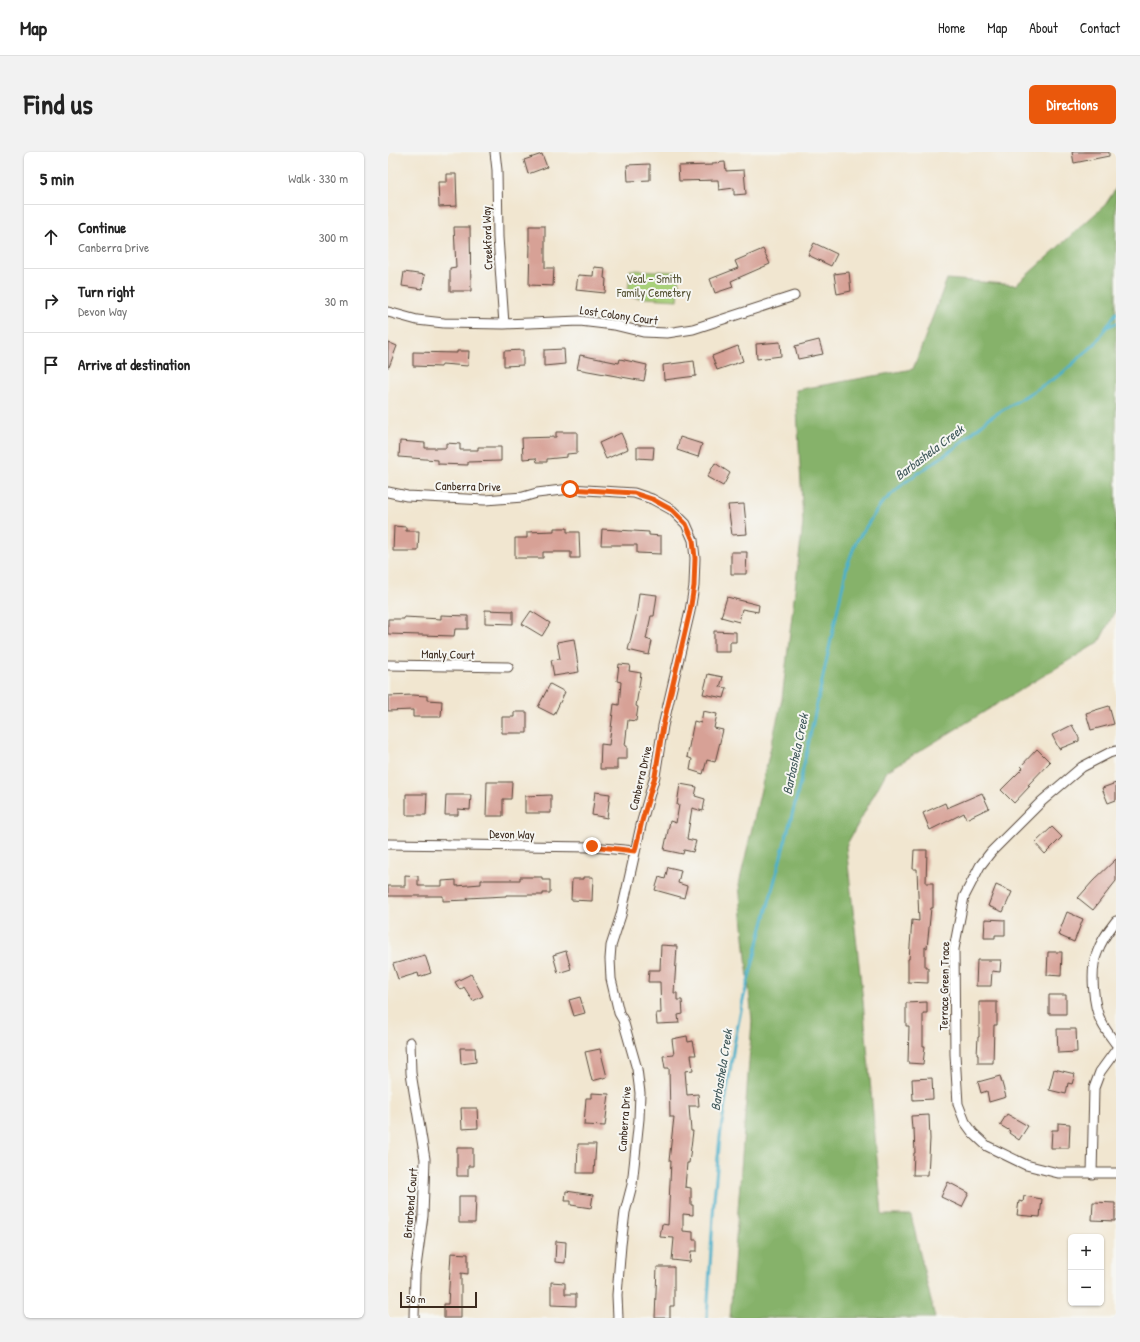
<!DOCTYPE html>
<html lang="en">
<head>
<meta charset="utf-8">
<style>
  body { margin:0; font-family:"Patrick Hand",sans-serif; background:#f2f2f2; color:#222 }
  .controls { position:absolute; right:12px; bottom:12px; display:grid; overflow:hidden; border-radius:6px; box-shadow:0 1px 3px #0004 }
  .controls button { width:36px; height:36px; display:grid; place-items:center; padding:0; border:0; border-bottom:1px solid #e0e0e0; background:#fff; color:#222; font:20px sans-serif }
  .scale { position:absolute; left:12px; bottom:10px; width:77px; box-sizing:border-box; padding-left:4px; border:2px solid #3b2a1e; border-top:0; font-size:11px; line-height:14px; white-space:nowrap; color:#3b2a1e; -webkit-text-stroke:3px #f6f6f2; paint-order:stroke }
  .stop { position:absolute; width:12px; height:12px; margin:-9px; border:3px solid #ea580c; border-radius:50%; background:#fff }
  .stop.end { background:#ea580c; border-color:#fff; box-shadow:0 1px 4px #0008 }
  .list { margin:0; padding:0; list-style:none }
  h2 { display:flex; justify-content:space-between; align-items:center; height:52px; margin:0; padding:0 16px; font-size:17px }
  h2 small { font-size:13px; font-weight:400; color:#767676 }
  .list li { display:grid; grid-template-columns:26px 1fr auto; gap:12px; align-items:center; box-sizing:border-box; height:64px; padding:0 16px; border-top:1px solid #e0e0e0 }
  .list b { display:block; font-size:15px; white-space:nowrap }
  .list p { margin:0; font-size:13px; white-space:nowrap; color:#767676 }
  .list em { font-size:13px; font-style:normal; color:#767676 }
  .icon { flex:none; width:22px; height:22px; fill:none; stroke:currentColor; stroke-width:2; stroke-linecap:round; stroke-linejoin:round }
  .map { position:relative; flex:none; width:728px; height:1166px; overflow:hidden; border-radius:6px }
  header { display:flex; align-items:center; gap:24px; box-sizing:border-box; height:56px; padding:0 20px; background:#fff; border-bottom:1px solid #e0e0e0 }
  header strong { font-size:19px }
  nav { display:flex; gap:22px; margin-inline-start:auto; font-size:14px }
  .intro { display:flex; align-items:center; justify-content:space-between; box-sizing:border-box; height:96px; padding:0 24px }
  h1 { margin:0; font-size:28px }
  .button { padding:10px 18px; border-radius:6px; background:#ea580c; color:#fff; font-size:14px; font-weight:700 }
  main { display:flex; gap:24px; padding:0 24px }
  aside { flex:1; background:#fff; border-radius:6px; box-shadow:0 1px 3px #0004 }
  .map>svg:first-child { display:block }
  .green { fill:#a8d07a; stroke:#727d4c }
  .forest { fill:#86b26a; stroke:#606e44 }
  .lines { fill:none; stroke-linecap:round; stroke-linejoin:round }
  .stream { stroke:#4cb1cb; stroke-width:3 }
  .building { fill:#d7a196 }
  .minor-casing { stroke:#564639; stroke-width:11 }
  .minor { stroke:#fff; stroke-width:9 }
  .route { stroke:#ea580c; stroke-width:5 }
  .labels { text-anchor:middle; dominant-baseline:central; stroke-width:4; stroke-linejoin:round; paint-order:stroke }
  .street-label { font-size:12px; fill:#3b2a1e; stroke:#f6f6f2 }
  .park-label { font-size:12px; fill:#565435; stroke:#f6f6f2 }
  .water-label { font-size:13px; font-style:italic; fill:#41595b; stroke:#f6f6f2 }
</style>
</head>
<body>
<header>
<strong>Map</strong>
<nav><a>Home</a><a>Map</a><a>About</a><a>Contact</a></nav>
</header>
<div class="intro"><h1>Find us</h1><a class="button">Directions</a></div>
<main>
<aside>
<h2>5 min<small>Walk · 330 m</small></h2>
<ul class="list">
<li><svg class="icon" aria-label="ahead" viewBox="0 0 24 24"><path d="M12 20V5M6 11l6-6 6 6"/></svg><div><b>Continue</b><p>Canberra Drive</p></div><em>300 m</em></li>
<li><svg class="icon" aria-label="right" viewBox="0 0 24 24"><path d="M7 20v-9h11M14 6l5 5-5 5"/></svg><div><b>Turn right</b><p>Devon Way</p></div><em>30 m</em></li>
<li><svg class="icon" aria-label="arrive" viewBox="0 0 24 24"><path d="M6 21V4h12l-3 4 3 4H6"/></svg><div><b>Arrive at destination</b></div></li>
</ul>
</aside>
<div class="map">
<svg width="728" height="1166" viewBox="0 0 728 1166">
  <rect width="100%" height="100%" fill="#f6f6f2"/>
  <filter id="ink" filterUnits="userSpaceOnUse"><feTurbulence type="fractalNoise" baseFrequency=".025" numOctaves="2"/><feDisplacementMap in="SourceGraphic" scale="8" xChannelSelector="R" yChannelSelector="G"/><feConvolveMatrix kernelMatrix="1 2 1 2 8 2 1 2 1" color-interpolation-filters="sRGB"/></filter>
  <filter id="wash" filterUnits="userSpaceOnUse"><feTurbulence type="fractalNoise" baseFrequency=".012" numOctaves="4" result="noise"/><feDisplacementMap in="SourceGraphic" scale="16" xChannelSelector="R" yChannelSelector="G"/><feGaussianBlur stdDeviation="0.9" result="paint"/><feColorMatrix in="noise" values="0 0 0 0 0 0 0 0 0 0 0 0 0 0 0 0 0 1.4 0 .05"/><feComposite in="paint" operator="in"/></filter>
  <g filter="url(#wash)">
    <rect width="100%" height="100%" fill="#f1e6d0"/>
    <path class="green" d="M242 118 292 120 290 148 240 145Z"/>
    <path class="forest" d="M728 36V457L711 490 499 619 458 694 475 849 494 1063H523L547 1166H342L364 869 351 732 394 547 415 371 408 238 525 217 559 127 628 133 717 53Z"/>
    <g class="lines">
      <path class="stream" d="M719 175 728 171
        M319 1166 326 1047 332 985 346 893 355 848 409 644 459 414 468 390 493 352 516 331 568 295 600 267 672 223 707 192 728 161"/>
    </g>
    <g id="blocks">
      <path class="building" d="M684 0H721V4L686 11Z
        M154 2 159 15 140 22 136 8Z
        M337 10 338 19 356 18 358 42 346 43V36L331 38 330 28 291 29 290 14 325 13V11Z
        M262 12V28L240 29 239 13Z
        M59 22H68L69 54 51 55 50 30H59Z
        M141 74H157V116H166L165 134 141 133 142 93H141Z
        M66 75H82L83 139H62V116L68 115Z
        M426 91 449 102 443 114 420 103Z
        M375 97 382 112 343 129 345 135 327 141 322 127 350 116 347 109Z
        M206 115 217 116 216 126 218 127 217 141 188 138 190 123 205 124Z
        M16 120 37 123 34 137 14 134Z
        M461 120 463 139 449 142 446 122Z
        M431 188 435 202 410 207 407 194Z
        M0 190 9 194 1 215H0Z
        M392 190 393 204 369 207 368 192Z
        M350 194 355 209 329 218 324 204Z
        M176 197 177 212 156 214V198Z
        M135 198V213L116 214V199Z
        M69 199H81L80 214 54 212 53 215 25 214V200L69 201Z
        M192 203 231 211 232 207 259 213 256 229 189 217Z
        M306 209 308 224 276 228 275 213Z
        M168 280H189V301L179 302V305L159 307V310H149L148 306 135 307 134 286 168 285Z
        M233 281 240 297 218 307 211 291Z
        M292 285 314 292 310 305 289 298Z
        M12 289 37 291V296H58V291L72 292V298H90V295H113V309L80 310V313L50 312V308L11 305Z
        M249 295H266L265 307 249 306Z
        M327 311 342 321 335 334 319 325Z
        M356 352 359 382 344 383 340 353Z
        M6 374 18 375V379H31L30 399H5Z
        M166 376H179V380H191L192 406H183V400H155V406H127V386H139V380L166 379Z
        M214 377 261 380V383L273 384V402L249 401V393H213Z
        M343 400H359L358 422H343Z
        M251 441 269 443 266 464H263L258 487 264 489 261 503 240 498 248 465Z
        M339 445 371 453 370 460 354 457 351 470 333 465Z
        M97 458 125 459V472L97 471Z
        M143 459 162 471 154 484 134 472Z
        M53 463 80 464V477H67L66 484 0 482V467H16V465L53 467Z
        M326 479 348 480V490H342V500H326Z
        M186 487 191 520 166 524 163 508 172 507 169 490Z
        M231 512 242 513 241 519 253 521 248 554 250 555 248 569 240 568 237 594H239V607H229V617H212L213 592 221 593 226 552 231 553 233 530 229 529Z
        M320 522 335 525 332 535 339 536 336 546 315 542Z
        M162 532 177 540 166 563 150 555Z
        M25 543 39 544V548L54 549 53 565H25V558L0 559V544Z
        M721 554 726 572 703 578 698 561Z
        M315 559 329 562 326 576 335 578 327 610 319 608 315 622 302 618 304 607 299 605 306 569 313 571Z
        M126 560H139V581H114V565H126Z
        M684 573 691 586V589L671 597 664 583Z
        M649 597 662 610 640 633 642 634 626 651 613 638 635 616 633 614Z
        M99 630H124L123 647H115V664H98Z
        M728 631V648L720 651 714 636Z
        M292 632 309 635 307 644 317 647 315 659 304 656 299 687 308 689 305 700 296 698 295 702 276 698 282 669 288 671 291 653H289Z
        M207 640 222 642 219 666 204 663Z
        M594 641 601 656 578 667 576 661 542 678 535 661 557 651 559 656Z
        M18 642H39L38 663H18Z
        M58 643H83L82 658 70 657V663H57Z
        M163 643V661H137V644Z
        M664 675 674 685 657 702 647 691Z
        M526 698H539L538 731H545V756H543L539 796 537 795V815H540V831L520 830V807H521L524 768 531 769 529 717H525Z
        M728 707V729L705 758 690 746 705 729Z
        M280 715 293 718 290 731 299 734 296 746 267 738 271 725 277 727Z
        M17 723 30 724V734H54V729L68 728V734L93 732V728H132V725H154V728H162V741H155V743H118V744L79 746 80 748 55 749V744H0V734H17Z
        M195 725H205L204 749 183 748 184 727H195Z
        M608 733 624 740 615 760 600 754Z
        M679 760 695 767 686 790 670 783Z
        M597 767 617 768V783H607V786H596Z
        M273 793 289 794 286 841H289V848H294L295 862 290 863 291 871 269 872 268 861H273L272 830H260L261 818H272Z
        M178 799 183 817 170 821 165 803Z
        M660 800H674L673 824 659 823Z
        M37 803 43 821 31 825 30 821 10 827 5 812Z
        M589 808H613L612 820 604 819 603 834H588Z
        M83 822 95 844 85 849 76 835 72 838 67 830Z
        M661 843H678V862H661Z
        M192 845 197 861 186 864 181 848Z
        M539 850V861H535V894H537L535 912 520 911 521 874H518V851Z
        M591 850H609V873H606L605 911H590V903H589L590 885H591Z
        M669 877H688L689 900 670 901Z
        M299 884 300 890 305 889 308 903H303L305 918 297 919 299 943 310 942 311 954H301L303 979H305L301 1011H299L297 1035 303 1036V1053H305V1063L295 1062V1079L305 1080V1088H309V1099H303L302 1110 284 1108 286 1086 272 1085 274 1072 280 1073 283 1009H281L286 965H282L281 916H277L275 904 286 903 284 887Z
        M72 896H87L88 910 73 912Z
        M212 897 219 925 204 929 197 900Z
        M666 917 687 922 684 932 680 931 678 942 661 938Z
        M612 924 618 945 601 950 599 939 593 941 590 930Z
        M544 926 545 947 525 948 524 927Z
        M203 941 221 942 217 974 196 973 198 946H203Z
        M73 956H89L90 976 74 977Z
        M619 962 640 974 631 988 621 981 622 979 612 973Z
        M541 963 542 987 540 1023H525L526 1001H527L526 977H524L523 964Z
        M670 971 682 972 681 996H663L664 978H670Z
        M190 992H208L206 1021H189Z
        M69 996H85V1014H80V1024H69Z
        M560 1030 581 1041 574 1055 553 1045Z
        M178 1039 205 1043 203 1056 183 1053V1049H177Z
        M71 1044H88L87 1071H71Z
        M636 1044 654 1047 652 1065 629 1063 631 1049 635 1050Z
        M705 1050 727 1051V1069L704 1068Z
        M168 1089 178 1090 177 1111 167 1110Z
        M63 1101 80 1102V1122L73 1121V1166H56V1152H60Z
        M269 1115H286V1154H282V1166H267Z
        M163 1130 177 1131V1142H188V1154L163 1153Z"/>
    </g>
  </g>
  <g filter="url(#ink)">
    <use href="#blocks" fill-opacity="0" stroke="#564639" stroke-width="1"/>
    <g class="lines">
      <defs>
        <path id="minor" d="M107 0 109 18 110 85 116 172
          M0 160 29 168 56 171 116 172 192 169 226 173 255 180 279 181 305 177 406 144
          M0 340 19 344 97 348 135 345 149 341 182 337 246 341 264 347 284 358 298 372 305 388 307 406 306 434 302 459 275 574 267 624 254 669 233 763 223 794 222 807 223 827 231 861 235 868 249 917 252 941 251 967 244 1033 237 1060 233 1093 229 1143 230 1166
          M0 513 120 515
          M728 599 721 601 694 615 654 649 603 700 592 714 576 745 566 797 567 902 570 952 577 970 585 981 599 994 638 1013 670 1021H728
          M0 692 204 695 247 699
          M728 769C720 779 713 789 709 801 702 817 705 856 714 871 718 879 723 885 728 892
          M22 890 23 921 37 1007 35 1064 27 1122 26 1166
          M704 1022 706 936 712 920 728 898"/>
      </defs>
      <use href="#minor" class="minor-casing"/>
      <use href="#minor" class="minor"/>
    </g>
  </g>
  <g class="lines" filter="url(#ink)">
    <path class="route" d="M182 337 246 341 264 347 284 358 298 372 305 388 307 406 306 434 302 459 275 574 267 624 254 669 247 699 204 694"/>
  </g>
  <g class="labels">
    <g class="street-label">
      <text transform="translate(99 86) rotate(-92)">Creekford Way</text>
      <text transform="translate(231 163) rotate(8)">Lost Colony Court</text>
      <text transform="translate(80 334) rotate(1)">Canberra Drive</text>
      <text transform="translate(60 502) rotate(1)">Manly Court</text>
      <text transform="translate(252 626) rotate(-77)">Canberra Drive</text>
      <text transform="translate(124 682) rotate(1)">Devon Way</text>
      <text transform="translate(556 834) rotate(-89)">Terrace Green Trace</text>
      <text transform="translate(236 967) rotate(-86)">Canberra Drive</text>
      <text transform="translate(22 1051) rotate(-85)">Briarbend Court</text>
    </g>
    <g class="park-label">
      <text x="266" y="126">Veal - Smith<tspan x="266" dy="14">Family Cemetery</tspan></text>
    </g>
    <g class="water-label">
      <text transform="translate(541 300) rotate(-37)">Barbashela Creek</text>
      <text transform="translate(407 602) rotate(-78)">Barbashela Creek</text>
      <text transform="translate(333 918) rotate(-81)">Barbashela Creek</text>
    </g>
  </g>
</svg>
<div class="controls">
<button>+</button>
<button>−</button>
</div>
<div class="scale">50 m</div>
<div class="stop" style="left:182px;top:337px"></div>
<div class="stop end" style="left:204px;top:694px"></div>
</div>
</main>
</body>
</html>
